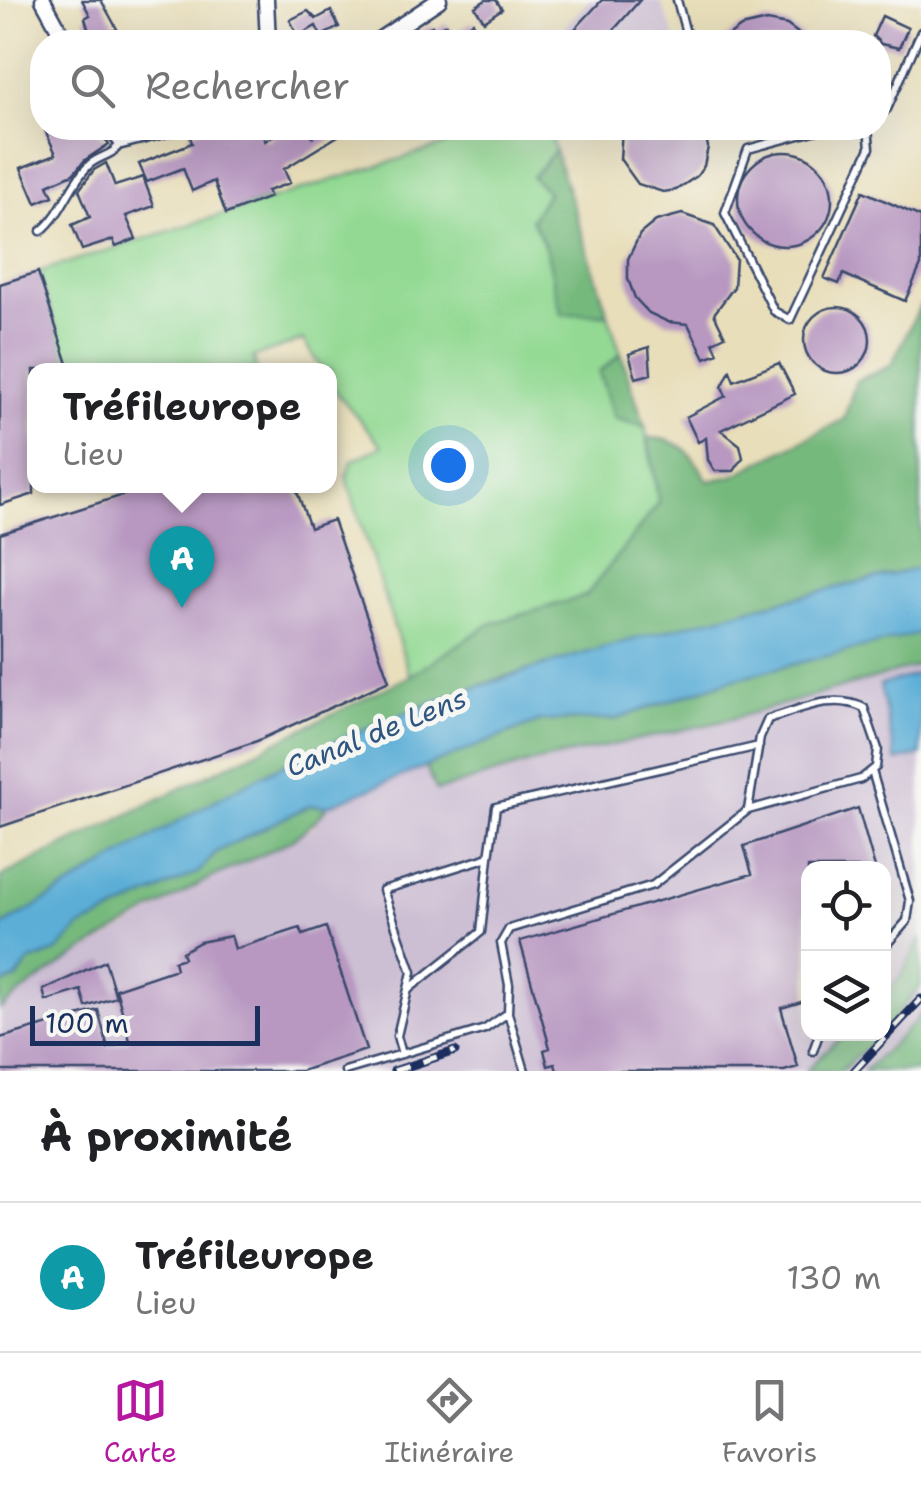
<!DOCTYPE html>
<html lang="fr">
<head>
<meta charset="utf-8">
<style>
  body { margin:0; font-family:"Shantell Sans",sans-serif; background:#f2f2f2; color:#202124 }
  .controls { position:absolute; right:30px; bottom:30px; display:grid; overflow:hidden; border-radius:20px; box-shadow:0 10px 40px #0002 }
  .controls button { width:90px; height:90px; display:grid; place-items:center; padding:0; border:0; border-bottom:2px solid #e0e0e0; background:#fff; color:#202124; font:50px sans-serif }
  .scale { position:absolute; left:30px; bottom:25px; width:230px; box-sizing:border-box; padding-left:10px; border:5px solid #1b2f5e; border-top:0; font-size:28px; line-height:35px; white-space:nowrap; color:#1b2f5e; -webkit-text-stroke:8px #f6f6f2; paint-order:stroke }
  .you { position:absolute; left:448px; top:465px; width:35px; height:35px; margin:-25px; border:8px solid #fff; border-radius:50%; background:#1a73e8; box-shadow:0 0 0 15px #1a73e833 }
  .badge { display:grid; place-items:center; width:65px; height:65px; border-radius:50%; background:#b5179e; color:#fff; font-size:32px; font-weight:700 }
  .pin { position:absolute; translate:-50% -82px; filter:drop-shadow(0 2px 5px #0008) }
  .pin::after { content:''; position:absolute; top:52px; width:35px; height:30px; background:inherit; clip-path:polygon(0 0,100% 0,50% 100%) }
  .popup { position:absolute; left:27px; top:363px; width:310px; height:130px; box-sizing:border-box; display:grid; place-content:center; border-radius:20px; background:#fff; filter:drop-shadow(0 2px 8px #0005); font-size:32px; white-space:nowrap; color:#757577 }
  .popup b { font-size:38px; color:#202124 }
  .popup::after { content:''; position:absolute; left:50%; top:100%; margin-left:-20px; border:20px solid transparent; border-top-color:#fff }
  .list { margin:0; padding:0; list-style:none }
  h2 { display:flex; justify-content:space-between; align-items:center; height:130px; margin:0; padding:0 40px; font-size:42px }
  h2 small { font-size:32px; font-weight:400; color:#757577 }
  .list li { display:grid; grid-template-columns:65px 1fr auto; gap:30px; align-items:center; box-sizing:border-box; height:150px; padding:0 40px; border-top:2px solid #e0e0e0 }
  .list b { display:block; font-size:38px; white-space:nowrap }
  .list p { margin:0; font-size:32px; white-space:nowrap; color:#757577 }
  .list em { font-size:32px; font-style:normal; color:#757577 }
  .icon { flex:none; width:55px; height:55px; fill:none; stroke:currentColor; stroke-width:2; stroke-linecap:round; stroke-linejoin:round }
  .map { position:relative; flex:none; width:921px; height:1071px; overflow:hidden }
  .search { position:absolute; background:#fff; box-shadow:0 10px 40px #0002; left:30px; right:30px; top:30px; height:110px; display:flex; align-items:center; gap:25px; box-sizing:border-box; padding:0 35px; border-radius:40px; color:#757577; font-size:38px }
  .sheet { height:280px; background:#fff }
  nav { display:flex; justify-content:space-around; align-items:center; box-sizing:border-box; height:140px; border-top:2px solid #e0e0e0; background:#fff; font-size:28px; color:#757577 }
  nav a { display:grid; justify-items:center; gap:5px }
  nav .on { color:#b5179e }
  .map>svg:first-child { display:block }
  .industrial { fill:#ccbed3 }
  .green { fill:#93d993; stroke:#578478; stroke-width:2.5 }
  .forest { fill:#76b97d; stroke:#48746e; stroke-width:2.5 }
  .water { fill:#5baed7; stroke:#3b6e9a; stroke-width:2.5 }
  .building { fill:#b898c1 }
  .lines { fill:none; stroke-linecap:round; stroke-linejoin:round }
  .service-casing { stroke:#3a496c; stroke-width:11 }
  .minor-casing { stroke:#3a496c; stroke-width:19 }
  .service { stroke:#fff; stroke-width:6 }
  .minor { stroke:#fff; stroke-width:14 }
  .rail-casing { stroke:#1b2f5e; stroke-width:9 }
  .rail { stroke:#f6f6f2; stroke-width:5; stroke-dasharray:15; stroke-linecap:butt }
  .labels { text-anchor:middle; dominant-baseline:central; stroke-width:10; stroke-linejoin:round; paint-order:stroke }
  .water-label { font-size:28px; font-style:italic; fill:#2e5582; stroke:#f6f6f2 }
</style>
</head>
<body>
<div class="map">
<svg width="921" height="1071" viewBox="0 0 921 1071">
  <rect width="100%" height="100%" fill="#f6f6f2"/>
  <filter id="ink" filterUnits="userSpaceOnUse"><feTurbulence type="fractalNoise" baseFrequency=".01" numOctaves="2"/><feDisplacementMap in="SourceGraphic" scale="20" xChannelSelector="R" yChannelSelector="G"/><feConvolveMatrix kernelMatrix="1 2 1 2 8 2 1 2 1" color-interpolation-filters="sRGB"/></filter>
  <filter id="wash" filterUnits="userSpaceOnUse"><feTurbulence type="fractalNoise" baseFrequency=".0048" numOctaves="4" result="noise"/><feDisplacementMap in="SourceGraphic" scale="40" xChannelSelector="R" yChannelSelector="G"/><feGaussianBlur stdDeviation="2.25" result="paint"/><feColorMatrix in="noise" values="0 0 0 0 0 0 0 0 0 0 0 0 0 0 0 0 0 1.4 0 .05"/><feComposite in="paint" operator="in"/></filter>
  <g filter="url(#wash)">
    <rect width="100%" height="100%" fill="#e8deba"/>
    <path class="industrial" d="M589 0H660L675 38 670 42H550Z
      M921 665V938L901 977 884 994V868H808V1034H844L806 1071H0V1009L39 978 211 878 312 828 327 806 425 765 437 791 533 762 724 721Z
      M921 986V1013L915 1022 864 1071H841L884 1034Z"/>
    <path class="green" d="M499 128H548L555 151 533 177 548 192 531 219C555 258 548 273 562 313L608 314 621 354 599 373 614 418 645 427 659 503 586 596 490 624 410 676 346 477 352 461 382 446 332 387 330 370H322L303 340 253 357 257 370H108L106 366 70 370 38 272Z"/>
    <path class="forest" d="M555 151 608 314H562C548 273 555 258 531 219L548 192 532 177Z
      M921 304V568L759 606 504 677 425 705 301 757 0 927V877L410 676 490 624 586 596 659 503 648 438C682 438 692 454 708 481L733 476 844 419 856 381 891 366Z
      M621 354 645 427 614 418 599 372Z
      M921 633V665L724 721 533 762 437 791 425 765 540 721 617 719 729 680Z
      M311 805 327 806C302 845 251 857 211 878 139 917 64 958 0 1009V985L17 979 29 962 58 951 79 928 198 872 216 852Z
      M921 938V986L884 1031V994L901 976Z
      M921 1013V1071H864L915 1022Z
      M844 1034H881L841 1071H806Z"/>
    <path class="water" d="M921 568V633L729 680 617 719 540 721 327 806 310 805 216 852 199 872 79 928 58 951 29 962 16 979 0 985V927C101 870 199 803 304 755 501 666 712 617 921 568Z
      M921 673V755L896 761 880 685Z"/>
    <g id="blocks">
      <path class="building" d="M82 0H101L117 29 112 31 118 42H92L85 18 90 15Z
        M486 0H496L502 9 484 21 475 7Z
        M602 0H640L604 41 596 34 589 42H563Z
        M308 11 316 19 331 11 339 27 321 36 316 26 298 36 290 20Z
        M882 16 908 28 899 48 881 44 873 36Z
        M767 21 787 25 810 42H720L741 27Z
        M473 22 480 37 471 42H396L432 26 434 30 446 24 454 34Z
        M44 128H95L109 144 85 160 73 174 48 185 53 196 36 203 21 168 56 154Z
        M203 128H260L265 141 287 128H307L313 137 327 128H351L284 169 290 183 267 191 270 197 226 214 214 181 192 191 183 168 147 182 139 164 192 143 189 133Z
        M622 128H704L708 147 704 166 697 176 676 190 663 192 638 184 620 159Z
        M738 199a47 47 0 1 1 94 0a47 47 0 1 1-94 0Z
        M106 163 115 186 143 177 154 206 126 216 136 239 116 247 113 240 82 250 72 225 90 217 79 190 94 170Z
        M863 191 921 217V265L905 301 843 274 839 284 824 278Z
        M682 214 714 225 736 259 734 287 714 314 725 336 713 342 718 353 705 358 688 324 668 322 649 313 635 298 628 279V259L640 234 656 221Z
        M38 272 70 370H34V494L0 505V284Z
        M804 340a33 33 0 1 1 66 0a33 33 0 1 1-66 0Z
        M649 347 651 374 636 378 629 354Z
        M779 363 795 394 721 430 740 445 743 458 734 471H715L708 460 706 438 698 442 686 417 726 396 722 387 730 371 734 381Z
        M152 486H295L310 528 333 520 389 681 257 741 0 827V534Z
        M858 808 875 868H808V912L804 913 808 929V1000L781 1008 798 1067 784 1071H557L555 1064 548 1066 544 1050 550 1048 520 941 752 874 744 846Z
        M326 927 366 1050 301 1071H0V1038L98 1010 108 1048 130 1041 116 989 176 969 174 961 184 958 182 952 200 942 231 936 235 949 300 928 303 935Z
        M105 961 116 997 86 1007 81 990 46 1001 43 990Z"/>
    </g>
  </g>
  <g filter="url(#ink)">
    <use href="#blocks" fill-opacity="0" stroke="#3a496c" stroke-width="2.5"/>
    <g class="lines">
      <defs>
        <path id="service" d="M677 0 686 33
          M878 117 887 109 921 32
          M825 128 748 149 725 213 774 311 790 320 870 148 868 128
          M41 231C63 213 69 185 89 165 100 155 114 156 121 142
          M872 771 910 901 907 921 884 947
          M489 857 496 807 759 746
          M508 1013 525 1071
          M813 1051 819 1034
          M402 1054 397 1036 412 972 383 890 489 857 481 932 409 989
          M345 1071 485 1029 508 1013 509 985 501 943 509 929 653 885 748 810 861 779 876 767 878 749 864 708C833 692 799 710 768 719L760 737 748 810"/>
        <path id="minor" d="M43 0 66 42
          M266 0 268 42
          M376 42 439 0
          M111 128 121 141 171 128"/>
      </defs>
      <use href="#service" class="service-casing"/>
      <use href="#minor" class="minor-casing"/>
      <use href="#service" class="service"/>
      <use href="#minor" class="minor"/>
      <defs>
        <path id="rail" d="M394 1071 455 1051
          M854 1071 921 999"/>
      </defs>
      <use href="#rail" class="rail-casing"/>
      <use href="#rail" class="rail"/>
    </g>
  </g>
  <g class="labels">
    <g class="water-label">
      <text transform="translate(376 732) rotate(-22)">Canal de Lens</text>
    </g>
  </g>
</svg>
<div class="controls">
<button><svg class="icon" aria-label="locate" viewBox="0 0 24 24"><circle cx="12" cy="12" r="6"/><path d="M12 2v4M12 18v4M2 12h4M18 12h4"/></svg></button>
<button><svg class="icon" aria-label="layers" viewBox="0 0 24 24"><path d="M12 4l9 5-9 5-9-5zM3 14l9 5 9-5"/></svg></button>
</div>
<div class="scale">100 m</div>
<div class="you"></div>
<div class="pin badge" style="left:182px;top:608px;background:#0f9aa8">A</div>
<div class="popup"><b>Tréfileurope</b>Lieu</div>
<div class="search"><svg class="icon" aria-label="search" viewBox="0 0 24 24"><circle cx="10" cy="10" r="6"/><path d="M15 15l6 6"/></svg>Rechercher</div>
</div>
<section class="sheet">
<h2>À proximité<small></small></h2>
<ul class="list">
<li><span class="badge" style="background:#0f9aa8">A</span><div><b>Tréfileurope</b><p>Lieu</p></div><em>130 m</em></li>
</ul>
</section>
<nav>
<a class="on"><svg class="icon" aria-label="map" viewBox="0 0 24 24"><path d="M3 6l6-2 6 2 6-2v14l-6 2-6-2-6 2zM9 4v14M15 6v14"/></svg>Carte</a>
<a><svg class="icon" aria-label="directions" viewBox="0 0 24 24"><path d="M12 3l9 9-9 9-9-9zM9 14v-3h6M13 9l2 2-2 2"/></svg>Itinéraire</a>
<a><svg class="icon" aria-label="saved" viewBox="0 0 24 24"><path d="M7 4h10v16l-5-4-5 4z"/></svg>Favoris</a>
</nav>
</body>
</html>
